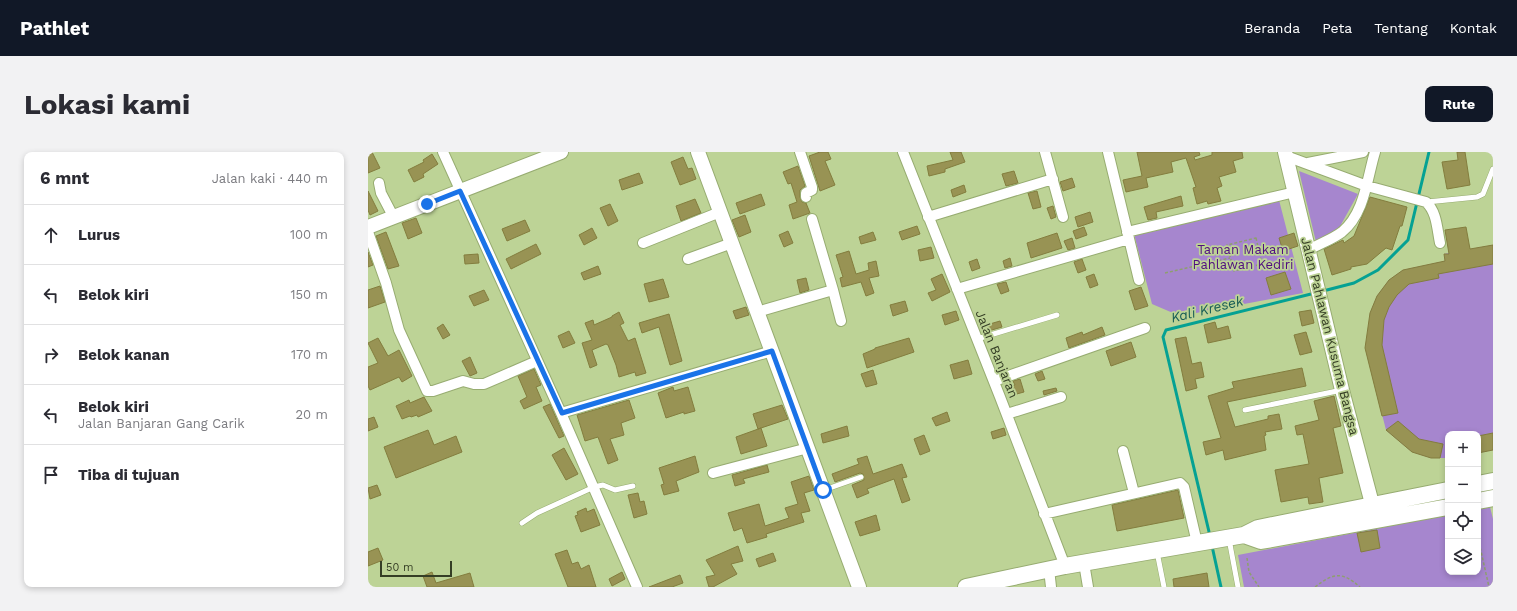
<!DOCTYPE html>
<html lang="id">
<head>
<meta charset="utf-8">
<style>
  body { margin:0; font-family:"Work Sans",sans-serif; background:#f2f2f3; color:#2b2b33 }
  .controls { position:absolute; right:12px; bottom:12px; display:grid; overflow:hidden; border-radius:8px; box-shadow:0 2px 6px #0003 }
  .controls button { width:36px; height:36px; display:grid; place-items:center; padding:0; border:0; border-bottom:1px solid #e1e1e2; background:#fff; color:#2b2b33; font:20px sans-serif }
  .scale { position:absolute; left:12px; bottom:10px; width:72px; box-sizing:border-box; padding-left:4px; border:2px solid #353e25; border-top:0; font-size:11px; line-height:14px; white-space:nowrap; color:#353e25; -webkit-text-stroke:3px #bdd396; paint-order:stroke }
  .stop { position:absolute; width:12px; height:12px; margin:-9px; border:3px solid #1a73e8; border-radius:50%; background:#fff }
  .stop.end { background:#1a73e8; border-color:#fff; box-shadow:0 1px 4px #0008 }
  .list { margin:0; padding:0; list-style:none }
  h2 { display:flex; justify-content:space-between; align-items:center; height:52px; margin:0; padding:0 16px; font-size:17px }
  h2 small { font-size:13px; font-weight:400; color:#7c7c81 }
  .list li { display:grid; grid-template-columns:26px 1fr auto; gap:12px; align-items:center; box-sizing:border-box; height:60px; padding:0 16px; border-top:1px solid #e1e1e2 }
  .list b { display:block; font-size:15px; white-space:nowrap }
  .list p { margin:0; font-size:13px; white-space:nowrap; color:#7c7c81 }
  .list em { font-size:13px; font-style:normal; color:#7c7c81 }
  .icon { flex:none; width:22px; height:22px; fill:none; stroke:currentColor; stroke-width:2; stroke-linecap:round; stroke-linejoin:round }
  .map { position:relative; flex:none; width:1125px; height:435px; overflow:hidden; border-radius:8px }
  header { display:flex; align-items:center; gap:24px; box-sizing:border-box; height:56px; padding:0 20px; background:#111827; color:#fff }
  header strong { font-size:19px }
  nav { display:flex; gap:22px; margin-inline-start:auto; font-size:14px }
  .intro { display:flex; align-items:center; justify-content:space-between; box-sizing:border-box; height:96px; padding:0 24px }
  h1 { margin:0; font-size:28px }
  .button { padding:10px 18px; border-radius:8px; background:#111827; color:#fff; font-size:14px; font-weight:700 }
  main { display:flex; gap:24px; padding:0 24px }
  aside { flex:1; background:#fff; border-radius:8px; box-shadow:0 2px 6px #0003 }
  .map>svg:first-child { display:block }
  .green { fill:#a686ce }
  .lines { fill:none; stroke-linecap:round; stroke-linejoin:round }
  .stream { stroke:#05a193; stroke-width:3 }
  .building { fill:#989354; stroke:#837d3e }
  .lane-casing { stroke:#97ac71; stroke-width:6 }
  .street-casing { stroke:#97ac71; stroke-width:12 }
  .secondary-casing { stroke:#97ac71; stroke-width:16 }
  .primary-casing { stroke:#97ac71; stroke-width:18 }
  .path { stroke:#8e9f6f; stroke-width:1.5; stroke-dasharray:3 2; stroke-linecap:butt }
  .lane { stroke:#fff; stroke-width:5 }
  .street { stroke:#fff; stroke-width:10 }
  .secondary { stroke:#fff; stroke-width:14 }
  .primary { stroke:#fff; stroke-width:16 }
  .route { stroke:#1a73e8; stroke-width:5 }
  .labels { text-anchor:middle; dominant-baseline:central; stroke-width:3.5; stroke-linejoin:round; paint-order:stroke }
  .park-label { font-size:13px; fill:#500d80; stroke:#bdd396 }
  .street-label { font-size:13px; fill:#353e25; stroke:#bdd396 }
  .water-label { font-size:14px; font-style:italic; fill:#185d55; stroke:#bdd396 }
</style>
</head>
<body>
<header>
<strong>Pathlet</strong>
<nav><a>Beranda</a><a>Peta</a><a>Tentang</a><a>Kontak</a></nav>
</header>
<div class="intro"><h1>Lokasi kami</h1><a class="button">Rute</a></div>
<main>
<aside>
<h2>6 mnt<small>Jalan kaki · 440 m</small></h2>
<ul class="list">
<li><svg class="icon" aria-label="ahead" viewBox="0 0 24 24"><path d="M12 20V5M6 11l6-6 6 6"/></svg><div><b>Lurus</b></div><em>100 m</em></li>
<li><svg class="icon" aria-label="left" viewBox="0 0 24 24"><path d="M17 20v-9H6M10 6l-5 5 5 5"/></svg><div><b>Belok kiri</b></div><em>150 m</em></li>
<li><svg class="icon" aria-label="right" viewBox="0 0 24 24"><path d="M7 20v-9h11M14 6l5 5-5 5"/></svg><div><b>Belok kanan</b></div><em>170 m</em></li>
<li><svg class="icon" aria-label="left" viewBox="0 0 24 24"><path d="M17 20v-9H6M10 6l-5 5 5 5"/></svg><div><b>Belok kiri</b><p>Jalan Banjaran Gang Carik</p></div><em>20 m</em></li>
<li><svg class="icon" aria-label="arrive" viewBox="0 0 24 24"><path d="M6 21V4h12l-3 4 3 4H6"/></svg><div><b>Tiba di tujuan</b></div></li>
</ul>
</aside>
<div class="map">
<svg width="1125" height="435" viewBox="0 0 1125 435">
  <rect width="100%" height="100%" fill="#bdd396"/>
  <path class="green" d="M931 19 990 42 970 78 948 90Z
    M911 48 935 141 812 164 784 152 766 82Z
    M1125 93V298L1110 301V282H1080V306H1063L1044 300 1018 278 998 199 1002 161 1009 144 1021 128 1035 118 1077 109 1076 102Z
    M1122 355 1125 367V435H876L870 403 1080 363V420H1110V357Z"/>
  <g class="lines">
    <path class="stream" d="M955 139 986 131 1010 118 1040 88 1061 0
      M842 384 795 185 798 178 947 141
      M844 394 853 435"/>
  </g>
  <path class="building" d="M0 0H4L12 16 0 21Z
    M452 0H460L463 7 457 9 467 33 452 39 441 4Z
    M582 0H593L597 10 577 17V20L561 24 559 14 585 8Z
    M769 0H831L832 3 826 5 827 8 844 3V0H874L875 6 865 9 868 20 851 25 854 34 849 36 853 49 840 52 839 49 829 52 825 36 828 35 818 6 803 10 805 20 778 26 780 35 758 40 755 28 774 24Z
    M1089 0H1097L1102 33 1079 37 1074 10 1090 8Z
    M64 2 70 12 55 22 56 25 46 30 40 18 56 10 55 8Z
    M315 5 320 17 324 16 328 27 312 33 303 10Z
    M430 14 437 34 432 38V45L434 50 438 51 442 61 425 67 421 53 429 50 423 31 420 32 415 20Z
    M646 19 650 31 638 34 634 22Z
    M271 21 275 31 254 38 251 28Z
    M704 26 707 35 695 39 692 30Z
    M596 33 598 40 585 45 583 38Z
    M0 39 10 59 2 63 0 58Z
    M669 39 673 55 665 57 660 41Z
    M393 42 397 53 372 62 368 51Z
    M813 44 815 54 788 60 789 66 780 68 776 55Z
    M1002 45 1039 55 1034 74H1032L1024 98 1018 96 999 112 983 115V117L964 123 956 97 975 88 976 91 986 84Z
    M327 47 333 61 313 69 308 54Z
    M242 52 250 69 240 74 232 56Z
    M685 54 688 65 683 67 679 56Z
    M722 60 725 70 710 75 707 65Z
    M377 63 383 80 371 85 364 68Z
    M48 66 54 81 40 87 34 71Z
    M157 68 162 79 139 89 134 77Z
    M549 74 552 82 534 88 531 80Z
    M716 75 719 83 708 87 705 79Z
    M1098 75 1102 97 1125 93V112L1070 122 1071 126 1041 132 1029 143 1021 155 1016 168 1014 193 1030 261 1014 264 997 196 1002 161 1009 144 1021 128 1035 118 1077 109 1076 102H1081L1077 78Z
    M224 76 229 86 216 93 211 83Z
    M420 79 425 91 416 95 411 83Z
    M18 80 31 114 20 117 8 84Z
    M505 80 508 88 493 92 491 85Z
    M689 81 694 96 663 106 659 91Z
    M926 81 930 94 915 99 911 86Z
    M704 86 707 96 700 98 696 89Z
    M168 92 173 102 143 117 138 107Z
    M563 95 566 106 552 109 550 98Z
    M481 99 488 122 501 118 500 111 508 109 511 124 501 126 506 141 498 144 493 130 474 135 472 126 475 125 468 103Z
    M0 100 5 113 0 115Z
    M110 102 111 111 97 112 96 103Z
    M642 106 644 114 637 116 635 109Z
    M609 107 612 116 604 119 601 110Z
    M714 107 718 118 710 121 706 110Z
    M230 114 233 122 216 128 213 121Z
    M917 120 923 137 903 143 898 126Z
    M574 122 582 140 564 149 560 141 568 138 563 127Z
    M726 122 730 133 722 136 718 125Z
    M438 126 441 138 432 141 429 128Z
    M295 127 301 145 281 150 276 132Z
    M638 130 641 139 633 142 629 132Z
    M12 134 17 150 0 156V138Z
    M773 135 780 154 767 158 761 139Z
    M116 138 121 148 106 154 101 144Z
    M537 149 540 159 525 164 522 153Z
    M378 155 381 163 368 167 365 159Z
    M943 158 946 171 934 174 931 160Z
    M588 159 591 168 577 173 574 163Z
    M251 160 256 171 252 173 260 189 267 186 278 221 268 224 267 220 251 225 248 213 240 193 238 192 224 198 229 213 222 216 214 191 224 188 217 171 225 168 226 173 244 165V164Z
    M301 162 314 209 302 213 291 175 274 181 271 171Z
    M632 169 634 175 617 180 615 174Z
    M847 170 849 177 860 174 863 186 840 191 836 173Z
    M75 172 82 183 75 187 69 176Z
    M734 175 737 183 701 196 698 186 714 180 715 183Z
    M201 179 207 191 195 196 190 184Z
    M938 180 944 200 932 203 926 183Z
    M818 185 824 212 833 210 836 225 827 227 829 236 818 239 807 187Z
    M10 186 20 204 31 198 44 224 34 230 31 225 2 238 0 234V215L10 211 0 191Z
    M541 186 546 200 499 216 495 202 507 197V196Z
    M763 190 768 205 743 214 738 199Z
    M102 205 109 221 102 224 94 209Z
    M600 208 604 222 586 227 582 213Z
    M934 216 938 234 859 250 867 275 900 267V264L911 262 914 277 897 280 898 283 896 284 898 298 857 308 855 298 838 303 835 290 853 286 840 244 866 236 864 230Z
    M166 217 173 233 168 235 174 249 156 257 152 249 159 245 150 224Z
    M505 218 509 232 498 235 493 222Z
    M674 219 677 227 670 229 667 222Z
    M652 227 656 240 645 243 643 234 647 233 645 229Z
    M305 235 306 239 320 235 327 259 316 262V260L298 266 290 241Z
    M688 236 689 239 676 243 675 239Z
    M966 244 973 274 965 276 975 321 951 326 955 350 941 352 940 345 913 350 907 318 941 312 935 282 929 283 927 274 951 268 946 249Z
    M56 245 64 259 50 265 49 263 43 265 42 264 34 267 28 254 41 248 42 251Z
    M261 248 267 266 253 271 256 283 242 287 250 308 240 312 230 285 217 289 209 263Z
    M182 252 196 284 191 286 175 255Z
    M414 253 420 267 390 277 385 262Z
    M579 260 582 269 568 274 564 266Z
    M6 265 10 275 0 279V267Z
    M1030 269 1051 287 1075 292 1072 306H1063L1044 300 1018 278Z
    M479 274 481 284 455 291 453 282Z
    M393 276 399 294 373 302 368 285Z
    M636 276 638 283 625 287 623 280Z
    M60 278 66 293 88 284 94 300 28 326 16 295Z
    M1125 281V298L1110 301V284Z
    M556 283 562 299 552 303 546 287Z
    M196 296 210 322 198 328 184 303Z
    M327 304 331 320 308 329 311 339 296 343 293 333 296 332 291 316Z
    M499 304 505 322 534 312 539 325 534 326 542 348 534 351 526 327 499 337 501 341 489 346 484 333 496 328 495 322 492 321 467 330 464 322 491 312 489 307Z
    M399 313 401 320 375 327 377 331 367 334 364 323Z
    M441 324 446 338 436 341 442 359 433 361 436 370 398 382 399 385 379 391 374 376 366 379 360 361 391 352 397 374 421 366 417 356 430 352 423 330Z
    M9 333 13 343 2 347 0 336Z
    M810 338 816 366 749 379 744 353Z
    M270 341 272 350 276 349 279 362 266 366 260 343Z
    M218 356 219 360 226 357 232 373 213 380 207 364 210 363 209 360Z
    M508 363 512 378 492 384 487 370Z
    M1009 378 1012 396 993 400 989 381Z
    M370 394 375 409 363 412 369 422 345 435H341L338 425 347 423 338 408Z
    M10 396 15 408 0 414V400Z
    M199 398 204 412 210 410 213 417 221 413 228 435H200L187 402Z
    M405 401 408 409 391 415 388 407Z
    M64 420 68 431 102 421 106 435H59L55 424Z
    M254 420 257 427 244 434 241 427Z
    M839 421 841 435H806L805 427Z
    M312 423 315 431 304 435H281Z"/>
  <g class="lines">
    <defs>
      <path id="lane" d="M1059 50 1109 45 1115 42 1125 17
        M609 187 689 163
        M877 258 974 238
        M456 338 493 325
        M154 371 169 361 226 335 235 333 247 338 265 334
        M861 387 870 435
        M789 400 796 435"/>
      <path id="street" d="M75 0 193 261 269 435
        M432 0 444 35V38L438 41V45
        M535 0 632 245 697 414
        M677 0 695 65
        M740 0 771 128
        M918 4 999 34 1058 50C1069 60 1069 77 1072 91
        M940 11 995 0
        M11 31 13 41 25 64
        M560 65 685 27
        M444 67 465 138
        M0 80 18 131 31 178 59 239H65L95 229 106 232H116L169 209
        M759 80 927 40
        M275 91 352 60
        M941 98C951 92 965 87 974 80 997 61 999 26 1007 0
        M320 107 364 91
        M589 137 761 87
        M389 160 465 138 473 169
        M626 229 777 176
        M193 261 404 199
        M639 262 693 245
        M755 299 766 341
        M345 321 440 296
        M676 362 812 331 816 335 829 391
        M716 411 720 435
        M681 417 683 435"/>
      <path id="secondary" d="M330 0 491 435
        M917 0 974 238 1007 363
        M0 75 193 0"/>
      <path id="primary" d="M1110 332 1125 329
        M1110 349 1125 346
        M876 383 893 389 1080 355
        M598 435 697 414 876 383 890 376 1080 338"/>
    </defs>
    <use href="#lane" class="lane-casing"/>
    <use href="#street" class="street-casing"/>
    <use href="#secondary" class="secondary-casing"/>
    <use href="#primary" class="primary-casing"/>
    <path class="path" d="M888 86 894 112 866 119 859 93Z
      M891 99 911 95
      M797 121 862 106
      M1110 386 1121 435
      M879 406 881 420 891 435
      M947 435C965 421 974 419 992 435"/>
    <use href="#lane" class="lane"/>
    <use href="#street" class="street"/>
    <use href="#secondary" class="secondary"/>
    <use href="#primary" class="primary"/>
  </g>
  <g class="lines">
    <path class="route" d="M59 52 92 39 194 261 404 199 455 338"/>
  </g>
  <g class="labels">
    <g class="park-label">
      <text x="875" y="97">Taman Makam<tspan x="875" dy="15">Pahlawan Kediri</tspan></text>
    </g>
    <g class="street-label">
      <text transform="translate(962 184) rotate(76)">Jalan Pahlawan Kusuma Bangsa</text>
      <text transform="translate(629 202) rotate(68)">Jalan Banjaran</text>
    </g>
    <g class="water-label">
      <text transform="translate(839 157) rotate(-14)">Kali Kresek</text>
    </g>
  </g>
</svg>
<div class="controls">
<button>+</button>
<button>−</button>
<button><svg class="icon" aria-label="locate" viewBox="0 0 24 24"><circle cx="12" cy="12" r="6"/><path d="M12 2v4M12 18v4M2 12h4M18 12h4"/></svg></button>
<button><svg class="icon" aria-label="layers" viewBox="0 0 24 24"><path d="M12 4l9 5-9 5-9-5zM3 14l9 5 9-5"/></svg></button>
</div>
<div class="scale">50 m</div>
<div class="stop" style="left:455px;top:338px"></div>
<div class="stop end" style="left:59px;top:52px"></div>
</div>
</main>
</body>
</html>
